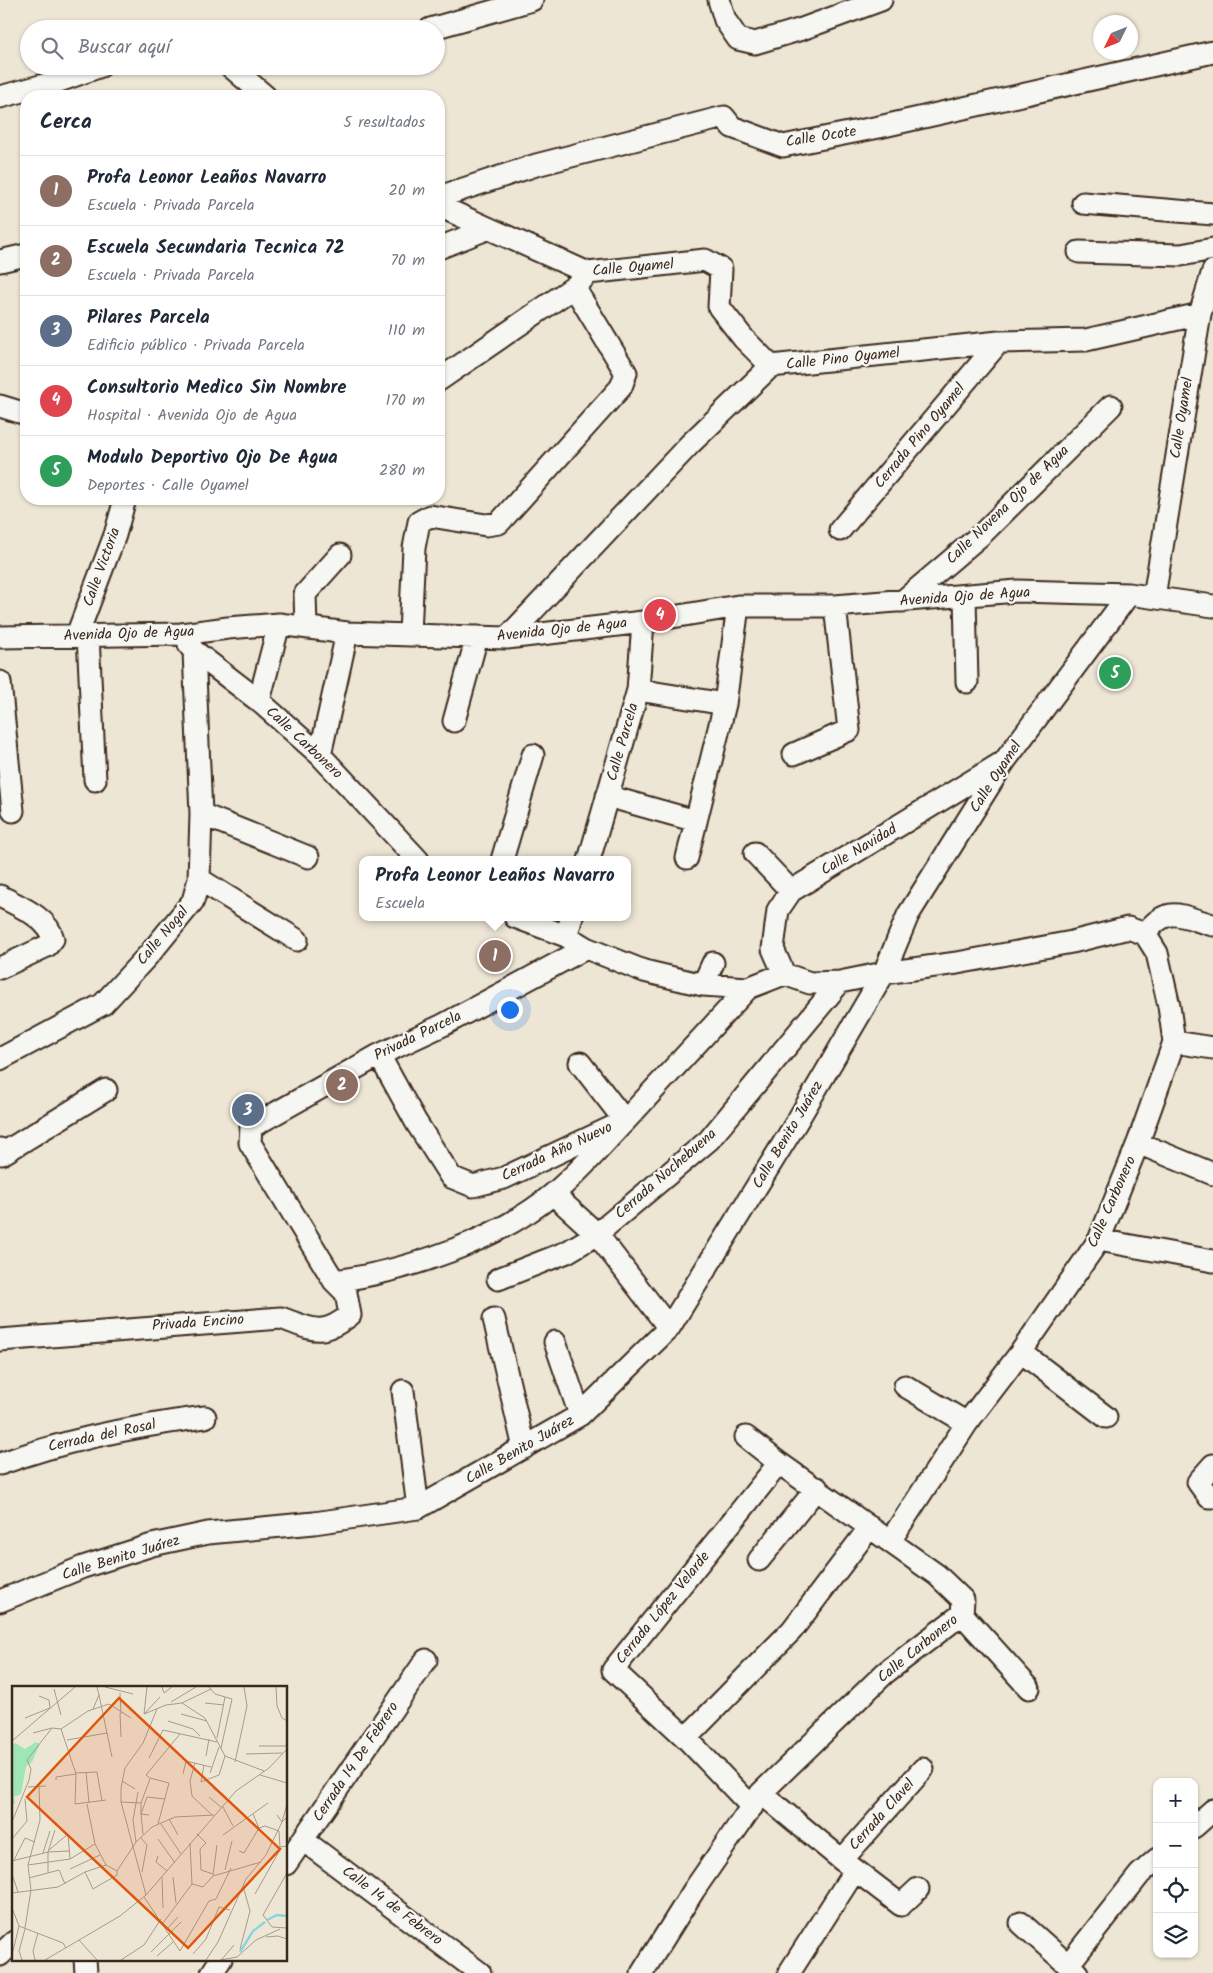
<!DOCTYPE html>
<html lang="es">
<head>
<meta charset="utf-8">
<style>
  body { margin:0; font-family:Kalam,sans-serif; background:#f2f2f3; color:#1f2937 }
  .controls { position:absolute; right:15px; bottom:15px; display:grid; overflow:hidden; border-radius:10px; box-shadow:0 1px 4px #0004 }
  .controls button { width:45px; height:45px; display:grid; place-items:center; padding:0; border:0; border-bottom:1px solid #e0e1e3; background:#fff; color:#1f2937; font:25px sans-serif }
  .compass { position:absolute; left:1093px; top:15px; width:45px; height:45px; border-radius:50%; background:#fff; box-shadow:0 1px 4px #0004; rotate:227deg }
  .you { position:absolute; left:509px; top:1009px; width:18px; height:18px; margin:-12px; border:4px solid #fff; border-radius:50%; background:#1a73e8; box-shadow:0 0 0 8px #1a73e833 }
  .badge { display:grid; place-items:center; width:32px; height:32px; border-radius:50%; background:#1f6fb2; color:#fff; font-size:16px; font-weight:700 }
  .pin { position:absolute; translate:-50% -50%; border:2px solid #fff; box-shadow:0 1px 5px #0006 }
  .popup { position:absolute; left:359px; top:856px; width:272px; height:65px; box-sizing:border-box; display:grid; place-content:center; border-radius:10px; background:#fff; filter:drop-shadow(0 1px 4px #0005); font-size:16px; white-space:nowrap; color:#747a83 }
  .popup b { font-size:19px; color:#1f2937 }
  .popup::after { content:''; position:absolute; left:50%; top:100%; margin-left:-10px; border:10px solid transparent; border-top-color:#fff }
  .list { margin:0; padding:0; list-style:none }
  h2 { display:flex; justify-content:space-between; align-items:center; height:65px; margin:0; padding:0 20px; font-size:21px }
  h2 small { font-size:16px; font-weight:400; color:#747a83 }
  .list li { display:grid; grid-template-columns:32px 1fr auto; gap:15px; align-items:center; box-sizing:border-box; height:70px; padding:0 20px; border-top:1px solid #e0e1e3 }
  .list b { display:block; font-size:19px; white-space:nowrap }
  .list p { margin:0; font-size:16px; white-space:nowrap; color:#747a83 }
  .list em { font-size:16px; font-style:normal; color:#747a83 }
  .icon { flex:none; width:28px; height:28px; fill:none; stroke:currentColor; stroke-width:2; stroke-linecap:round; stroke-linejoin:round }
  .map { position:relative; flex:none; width:1213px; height:1973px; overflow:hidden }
  .search { position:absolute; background:#fff; box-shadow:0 1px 4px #0004; left:20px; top:20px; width:425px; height:55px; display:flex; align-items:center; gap:12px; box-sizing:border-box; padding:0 18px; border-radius:28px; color:#747a83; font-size:19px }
  .panel { position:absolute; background:#fff; box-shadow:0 1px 4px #0004; left:20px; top:90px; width:425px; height:415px; border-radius:20px }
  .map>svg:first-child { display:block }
  .building { fill:url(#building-cross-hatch); stroke:#3b2a1e }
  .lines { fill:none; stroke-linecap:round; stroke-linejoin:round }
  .minor-casing { stroke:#3b2a1e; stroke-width:25 }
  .minor { stroke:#f6f6f2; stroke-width:21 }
  .labels { text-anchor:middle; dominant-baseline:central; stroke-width:4.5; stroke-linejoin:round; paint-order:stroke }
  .street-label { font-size:15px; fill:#3b2a1e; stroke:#f6f6f2 }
  .inset-river { fill:none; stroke:#86d6e2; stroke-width:2.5 }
  .inset-road { fill:none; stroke:#a69b8c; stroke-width:1 }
  .view { fill:#df570d; fill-opacity:0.15; stroke:#df570d; stroke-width:2.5 }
  .inset-edge { fill:none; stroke:#3b2a1e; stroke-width:2.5 }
</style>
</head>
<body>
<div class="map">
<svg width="1213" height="1973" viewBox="0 0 1213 1973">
  <defs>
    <pattern id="building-cross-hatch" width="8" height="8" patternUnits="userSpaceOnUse" patternTransform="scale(1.25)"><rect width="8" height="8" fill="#dbc090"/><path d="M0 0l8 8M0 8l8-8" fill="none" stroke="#bda57c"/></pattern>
  </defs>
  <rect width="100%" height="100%" fill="#eee6d5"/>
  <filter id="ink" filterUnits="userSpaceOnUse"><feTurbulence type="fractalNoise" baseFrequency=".02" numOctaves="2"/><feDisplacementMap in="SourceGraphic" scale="10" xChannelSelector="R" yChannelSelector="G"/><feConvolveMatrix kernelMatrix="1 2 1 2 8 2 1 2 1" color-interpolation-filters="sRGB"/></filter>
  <g filter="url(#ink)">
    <path class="building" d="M252 1095 267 1123 252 1131 243 1115 240 1117 234 1105Z"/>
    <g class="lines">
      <defs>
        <path id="minor" d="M719 0 725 20 738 39 755 43 802 29 881 0
          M430 29 532 0
          M230 66 265 96
          M0 97 59 81 101 66
          M439 197 536 165 724 117 732 127 783 146 879 127 1213 52
          M1083 203 1213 214
          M439 206 588 273 705 260 721 269 719 307 744 339 771 366
          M439 248 487 229
          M1079 252 1181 255 1213 249
          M0 261 26 255
          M439 380 574 287 585 277
          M0 406 26 414
          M840 530 999 342
          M965 596 967 682
          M1154 597 1200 314 1213 271
          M903 601 982 534 1111 406
          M306 627 305 594 340 555
          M410 634 414 548 419 522 430 516 486 525 499 523 621 387 626 373 574 287
          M77 635 115 535 125 499
          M88 635 95 780
          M0 637 181 634 228 628 279 624 347 633 507 638 643 622 738 606H835L1017 591 1129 594 1213 606
          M507 638 690 444 771 366 999 342 1086 340 1200 314
          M189 645 194 651 259 701 320 755 418 860
          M0 682 13 811
          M638 690 725 704
          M259 701 279 624
          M454 721 477 637
          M794 754 849 730 835 606
          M320 755 347 633
          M607 796 696 821
          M201 814 308 857
          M755 853 791 891
          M687 858 725 704 738 606
          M502 860 533 755
          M589 860 638 690 643 622
          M199 879 297 940
          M0 896C18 906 48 917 53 939L47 946 0 968
          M515 917 566 936 586 948 644 971 703 985 748 988 784 974 810 983 840 982 884 973 957 963 1072 942 1128 928 1145 934 1157 953 1169 1006 1174 1042 1138 1143 1099 1240 1021 1352 967 1423 890 1541
          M1145 934C1168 903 1182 917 1213 925
          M566 936 572 917
          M784 974 773 949 778 910 791 891 1000 764
          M703 985 713 963
          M1174 1042 1213 1048
          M379 1055 416 1122 451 1177 473 1186 504 1178 625 1121 748 988
          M0 1059 103 1004 152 951 193 901 199 879 201 814 194 651
          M1138 1143 1213 1174
          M0 1149 2 1154 106 1090
          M553 1194 597 1234 669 1328
          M1099 1240 1213 1261
          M498 1279 567 1252 597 1234 709 1140 840 982
          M334 1281C405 1272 498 1240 553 1194 579 1173 601 1146 625 1121L580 1063
          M494 1319 524 1448
          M0 1340 281 1318C312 1329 321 1338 350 1315L346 1293 334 1281 250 1143 251 1127 379 1055 443 1025 586 948
          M555 1342 580 1415
          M1021 1352 1106 1417
          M905 1386 967 1423
          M403 1391 418 1508
          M0 1464C67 1439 135 1426 205 1417
          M1213 1465 1198 1482 1209 1497H1213
          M759 1560 817 1488
          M0 1601 83 1567 152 1545 208 1533 314 1523 418 1508 580 1415 669 1328 796 1123 884 973 908 915 1004 762 1129 594
          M962 1614 1029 1688
          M686 1738 792 1630 870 1527
          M761 1793 842 1860 901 1905 918 1889
          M752 1807 686 1738 613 1670 779 1463
          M1194 1827 1213 1810
          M303 1840 480 1973
          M842 1860 923 1769
          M286 1864 426 1660
          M1021 1923 1077 1973
          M0 1955 14 1942
          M85 1959 86 1973
          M1068 1965 1140 1874 1157 1859
          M212 1973 221 1959
          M642 1973 694 1890 761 1793 885 1673 962 1614 963 1600 937 1575 779 1463 746 1437
          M789 1973 855 1870"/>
      </defs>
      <use href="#minor" class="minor-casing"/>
      <use href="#minor" class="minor"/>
    </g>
  </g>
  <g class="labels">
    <g class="street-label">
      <text transform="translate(821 137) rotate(-9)">Calle Ocote</text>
      <text transform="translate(633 268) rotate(-5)">Calle Oyamel</text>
      <text transform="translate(843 359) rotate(-6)">Calle Pino Oyamel</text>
      <text transform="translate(1182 418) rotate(-81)">Calle Oyamel</text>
      <text transform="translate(920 436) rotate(-50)">Cerrada Pino Oyamel</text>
      <text transform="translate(1008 505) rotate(-44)">Calle Novena Ojo de Agua</text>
      <text transform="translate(102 567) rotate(-70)">Calle Victoria</text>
      <text transform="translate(965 597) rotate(-4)">Avenida Ojo de Agua</text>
      <text transform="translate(562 630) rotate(-6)">Avenida Ojo de Agua</text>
      <text transform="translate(129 634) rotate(-2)">Avenida Ojo de Agua</text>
      <text transform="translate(623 742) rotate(-74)">Calle Parcela</text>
      <text transform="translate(304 743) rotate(43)">Calle Carbonero</text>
      <text transform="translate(996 777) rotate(-57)">Calle Oyamel</text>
      <text transform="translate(859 850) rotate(-31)">Calle Navidad</text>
      <text transform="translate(163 936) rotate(-50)">Calle Nogal</text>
      <text transform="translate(418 1036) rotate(-26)">Privada Parcela</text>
      <text transform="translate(788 1135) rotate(-59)">Calle Benito Juárez</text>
      <text transform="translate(557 1152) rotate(-25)">Cerrada Año Nuevo</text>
      <text transform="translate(666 1174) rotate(-41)">Cerrada Nochebuena</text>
      <text transform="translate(1112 1202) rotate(-66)">Calle Carbonero</text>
      <text transform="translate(198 1323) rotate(-4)">Privada Encino</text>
      <text transform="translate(102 1436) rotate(-12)">Cerrada del Rosal</text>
      <text transform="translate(520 1450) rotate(-30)">Calle Benito Juárez</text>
      <text transform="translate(121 1558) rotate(-17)">Calle Benito Juárez</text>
      <text transform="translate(663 1608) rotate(-51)">Cerrada López Velarde</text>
      <text transform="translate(918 1649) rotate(-39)">Calle Carbonero</text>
      <text transform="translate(356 1762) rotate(-56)">Cerrada 14 De Febrero</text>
      <text transform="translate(882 1815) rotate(-48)">Cerrada Clavel</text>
      <text transform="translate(392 1906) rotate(37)">Calle 14 de Febrero</text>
    </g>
  </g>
  <g transform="translate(12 1686)">
    <rect width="275" height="275" fill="#eee6d5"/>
    <path d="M24 56 28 58 20 76 14 80 9 108 2 111 3 117 0 120V60L3 57 13 63Z" fill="#9ee6b5"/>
    <path class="inset-river" d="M255 234 265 229 275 230M228 266 241 245 253 236"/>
    <path class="inset-road" d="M93 1 121 8M150 1 152 7 160 1M197 1 203 8 220 13 209 62M264 1 265 20 270 32 275 35M42 3 49 29M108 7 109 28M87 9 100 71M159 16 184 1M170 17 199 3M193 17 212 19M81 23 87 9 85 1M108 27 109 51M132 28 154 19 170 17 193 32 213 70 252 85M132 28 135 1M132 28 148 11M169 28 195 35M13 32 38 22 37 14 27 10M156 35 181 43 188 50M49 43 64 88 63 118 94 114M49 43 76 25 97 18 119 32M21 47 40 42 49 43M205 52 213 11M55 54 95 47M0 55 63 1M247 60H275M234 68 270 67M194 70 197 53M137 72 151 44 205 56M223 76 235 20 232 1M183 77 178 95 180 110 200 129M192 79 189 96 207 89 213 70M74 86 77 117M64 87 85 86 90 115M198 87 207 61M171 88 174 75 199 81M248 89 275 97M138 92 157 97 146 138M138 92 134 89 168 48M44 94V91L64 88M110 95 123 103M16 101 34 100M201 102 216 114M197 111 210 122M109 116 129 117M75 118 83 158 94 179 105 185 124 156 140 141 163 131 202 129M211 121 221 140M241 128 247 142M137 129 129 128V117L138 93M265 129 270 136 275 131M157 133 166 149M0 136 17 94 19 83 15 74 40 42M149 138 169 168M247 142 253 140 267 145 268 161 275 160M131 148 129 128 135 111 153 113M185 148 194 157 188 163 189 184 201 188M211 149 256 117M129 152 135 159 130 186M0 153 15 135 13 113M146 153 163 177M124 156 121 134 126 106M37 164 56 148 58 173M227 165 232 167 247 142M31 167 38 145M146 170 144 176 155 185M2 174 13 152 23 156M0 175 36 166 57 165M16 179 58 173 83 158M58 183 88 169M213 184 220 155M73 186 81 203 105 189V185M36 187V166L43 144M275 187 251 229 260 241 275 242M0 188 6 206M201 189 205 159M150 191 151 222M161 191 164 217M17 192 47 184 53 198M180 198 191 201 201 190 249 176M0 207 46 201 73 186 94 179M243 208 269 162M134 209 109 116V102L113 82 131 57 145 23M132 211 168 265 197 215 204 213 219 182M0 222 7 240 51 257 54 262M151 237 180 198 178 157M13 242 19 204 16 179 28 134 27 100M155 243 166 231M254 251 266 250 275 253M67 254 85 274M228 263 238 225 231 200M1 265 7 240M139 266 169 236M181 268 194 253 207 221 218 224M145 270 161 256M210 273 222 259M10 274 7 265 13 243M23 274 21 265 26 247M33 274 108 230 134 209 224 105 257 82 275 63M109 274 132 259 149 233M194 274 206 256 234 193 254 169 270 136 275 118M208 274 225 271 244 254 268 243"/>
    <path class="view" d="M107 12 268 163 176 262 15 111Z"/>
    <rect width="275" height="275" class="inset-edge"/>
  </g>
</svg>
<div class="controls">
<button>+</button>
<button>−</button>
<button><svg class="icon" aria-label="locate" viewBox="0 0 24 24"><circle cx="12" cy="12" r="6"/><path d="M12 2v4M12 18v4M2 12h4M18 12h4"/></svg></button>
<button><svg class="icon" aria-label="layers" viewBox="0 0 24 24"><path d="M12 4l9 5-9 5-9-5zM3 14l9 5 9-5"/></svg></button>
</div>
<svg class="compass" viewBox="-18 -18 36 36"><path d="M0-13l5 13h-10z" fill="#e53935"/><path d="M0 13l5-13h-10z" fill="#747a83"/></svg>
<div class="you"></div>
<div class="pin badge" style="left:495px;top:956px;background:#8d6e63">1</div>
<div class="popup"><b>Profa Leonor Leaños Navarro</b>Escuela</div>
<div class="pin badge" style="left:342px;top:1085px;background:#8d6e63">2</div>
<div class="pin badge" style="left:248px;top:1110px;background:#5c6f8a">3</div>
<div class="pin badge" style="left:660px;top:615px;background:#e0444e">4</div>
<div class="pin badge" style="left:1115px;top:673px;background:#2e9e5b">5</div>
<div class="search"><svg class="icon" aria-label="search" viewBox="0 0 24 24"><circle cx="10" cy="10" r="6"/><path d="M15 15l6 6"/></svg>Buscar aquí</div>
<section class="panel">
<h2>Cerca<small>5 resultados</small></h2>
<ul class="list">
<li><span class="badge" style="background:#8d6e63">1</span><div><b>Profa Leonor Leaños Navarro</b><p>Escuela · Privada Parcela</p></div><em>20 m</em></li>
<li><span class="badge" style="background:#8d6e63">2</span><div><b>Escuela Secundaria Tecnica 72</b><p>Escuela · Privada Parcela</p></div><em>70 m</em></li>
<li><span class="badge" style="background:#5c6f8a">3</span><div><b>Pilares Parcela</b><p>Edificio público · Privada Parcela</p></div><em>110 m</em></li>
<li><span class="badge" style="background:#e0444e">4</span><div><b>Consultorio Medico Sin Nombre</b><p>Hospital · Avenida Ojo de Agua</p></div><em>170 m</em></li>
<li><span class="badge" style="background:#2e9e5b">5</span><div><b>Modulo Deportivo Ojo De Agua</b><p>Deportes · Calle Oyamel</p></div><em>280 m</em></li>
</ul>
</section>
</div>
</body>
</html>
